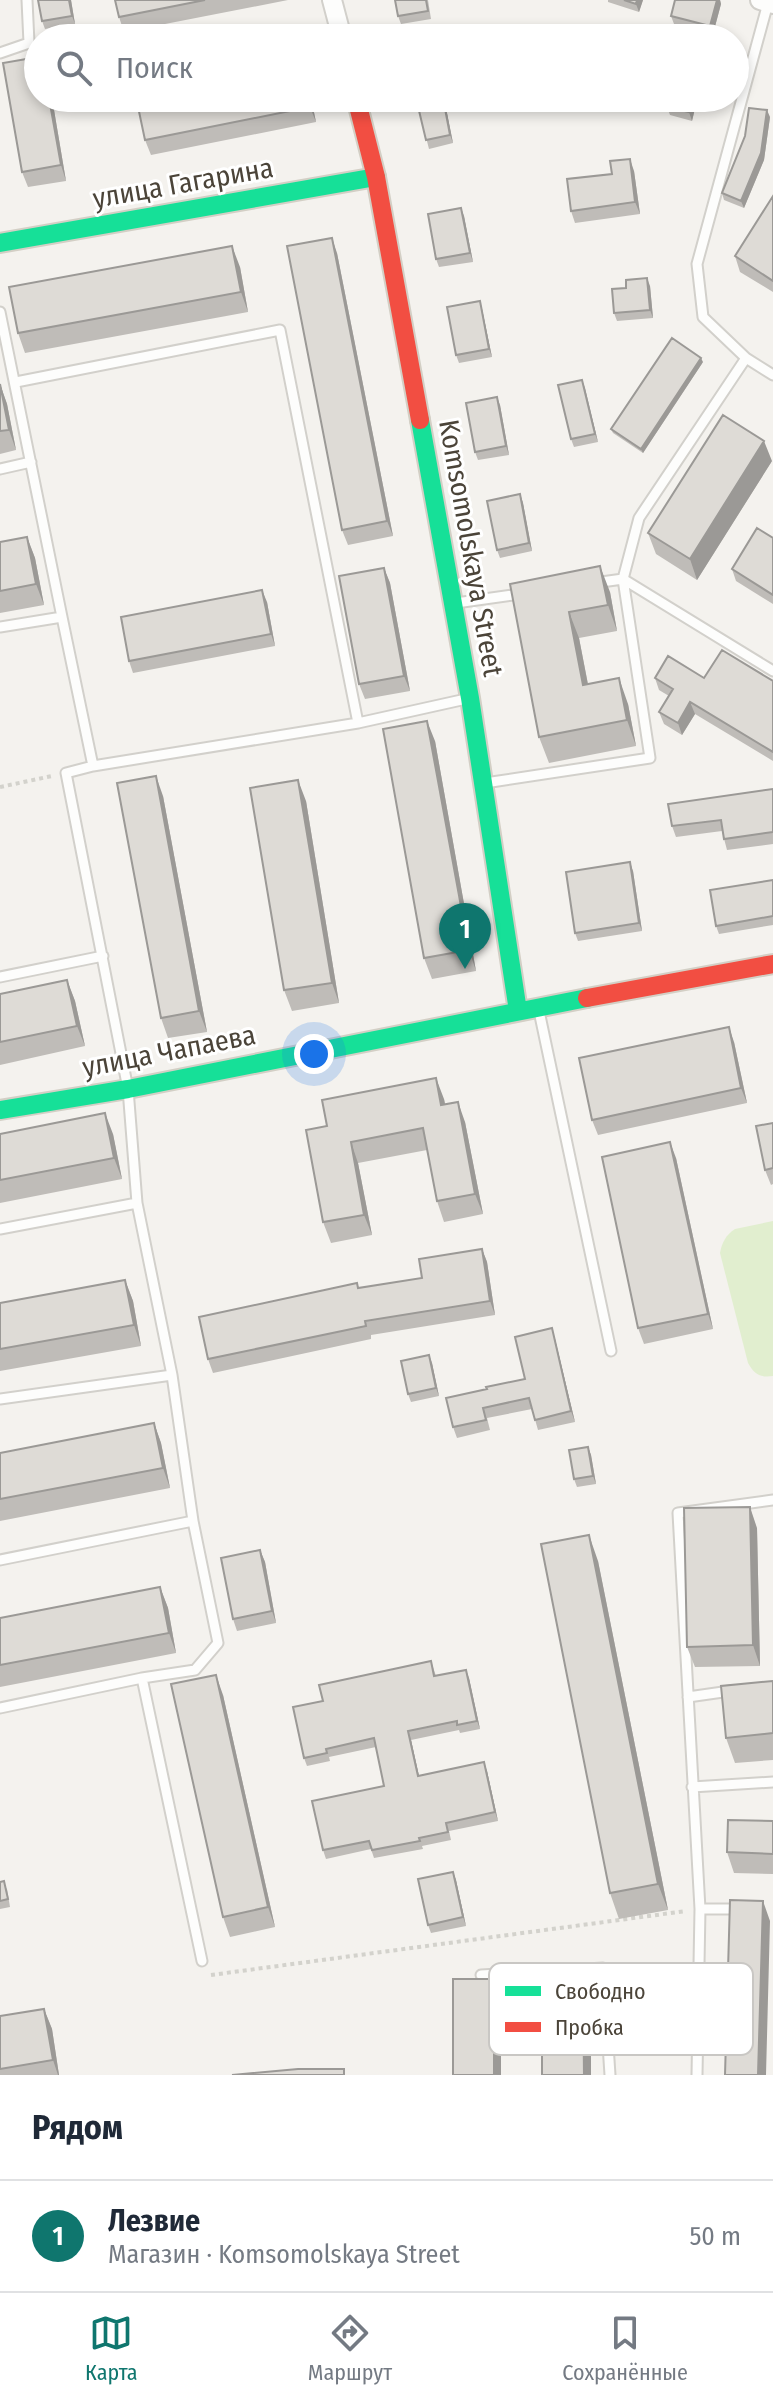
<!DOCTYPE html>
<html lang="ru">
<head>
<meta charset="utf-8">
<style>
  body { margin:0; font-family:"Fira Sans Condensed",sans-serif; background:#f2f2f3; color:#1f2937 }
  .you { position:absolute; left:314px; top:1054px; width:28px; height:28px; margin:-20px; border:6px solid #fff; border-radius:50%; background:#1a73e8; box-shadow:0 0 0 12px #1a73e833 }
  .badge { display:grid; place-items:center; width:52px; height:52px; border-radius:50%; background:#0f766e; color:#fff; font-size:26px; font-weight:700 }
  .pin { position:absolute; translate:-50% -66px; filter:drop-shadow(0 2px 4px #0008) }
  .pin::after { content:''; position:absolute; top:42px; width:28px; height:24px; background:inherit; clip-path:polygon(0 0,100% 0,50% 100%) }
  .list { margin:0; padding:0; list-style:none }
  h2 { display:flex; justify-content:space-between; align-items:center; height:104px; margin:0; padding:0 32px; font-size:34px }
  h2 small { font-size:26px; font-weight:400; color:#747a83 }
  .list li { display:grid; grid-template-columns:52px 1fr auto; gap:24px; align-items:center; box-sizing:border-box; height:112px; padding:0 32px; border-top:2px solid #e0e1e3 }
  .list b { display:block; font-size:30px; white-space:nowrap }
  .list p { margin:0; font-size:26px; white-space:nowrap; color:#747a83 }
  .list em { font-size:26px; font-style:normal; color:#747a83 }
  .icon { flex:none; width:44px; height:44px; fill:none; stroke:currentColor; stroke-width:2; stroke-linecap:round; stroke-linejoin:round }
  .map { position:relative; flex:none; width:773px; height:2075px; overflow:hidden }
  .search { position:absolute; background:#fff; box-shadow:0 4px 12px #0003; left:24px; right:24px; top:24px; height:88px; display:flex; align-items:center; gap:20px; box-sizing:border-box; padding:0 28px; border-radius:44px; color:#747a83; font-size:30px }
  .sheet { height:216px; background:#fff }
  nav { display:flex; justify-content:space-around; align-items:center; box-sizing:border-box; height:112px; border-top:2px solid #e0e1e3; background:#fff; font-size:22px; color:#747a83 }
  nav a { display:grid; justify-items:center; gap:4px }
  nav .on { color:#0f766e }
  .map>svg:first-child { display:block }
  .green { fill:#e1eecf }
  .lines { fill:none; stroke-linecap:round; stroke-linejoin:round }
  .lane-casing { stroke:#d2d0cb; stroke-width:13 }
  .street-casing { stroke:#d2d0cb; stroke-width:22 }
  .fast-casing { stroke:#d3cfc5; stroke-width:22 }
  .jam-casing { stroke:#d3cfc5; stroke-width:22 }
  .path { stroke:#d3d2cc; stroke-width:4; stroke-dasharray:4 4; stroke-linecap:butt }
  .lane { stroke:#fdfdfc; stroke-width:9 }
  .street { stroke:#fdfdfc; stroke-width:18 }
  .fast { stroke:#16e098; stroke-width:18 }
  .jam { stroke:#f24e42; stroke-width:18 }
  .wall { fill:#bfbcb8 }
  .shaded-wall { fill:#9b9996 }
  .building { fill:#dedbd6; stroke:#9b9996; stroke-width:2 }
  .labels { text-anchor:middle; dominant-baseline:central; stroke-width:6; stroke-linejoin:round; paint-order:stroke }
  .street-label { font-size:28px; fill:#4b4439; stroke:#fff }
  .key { fill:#fff; stroke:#c9c7c4; stroke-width:2 }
  .key-label { font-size:22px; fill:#4b4439 }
</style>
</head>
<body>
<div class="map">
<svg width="773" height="2075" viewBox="0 0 773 2075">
  <rect width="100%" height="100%" fill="#f4f2ee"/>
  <path class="green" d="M773 1221V1376C760 1378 754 1374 748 1363L720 1253C722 1242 726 1235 735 1229Z"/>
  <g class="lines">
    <defs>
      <path id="lane" d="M768 3 697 264 703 317 746 358 773 375
        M0 53 29 43 27 0
        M0 312 62 617 0 627
        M746 358 639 518 623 579 773 671
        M16 382 280 330 358 723
        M0 469 31 462
        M456 603 520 594
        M62 617 93 766
        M485 783 650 758 623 579 594 583
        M0 977 103 956
        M539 1011 611 1351
        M0 1229 137 1203
        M0 1399 172 1375
        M193 1521 172 1375 137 1203 128 1089 66 773 93 766 358 723 466 699
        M0 1560 193 1521 218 1643 195 1670 142 1678
        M688 1697 730 1691
        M0 1708 142 1678 202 1961
        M692 1787 773 1782
        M700 1909 678 1513 773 1500
        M481 1975 603 1968 610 2075
        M697 2075 700 1909H742"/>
      <path id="street" d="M332 0 342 38
        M760 0 773 4"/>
      <path id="fast" d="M0 243 376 177
        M420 420 470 698 518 1011
        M0 1110 128 1089 587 998"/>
      <path id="jam" d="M356 98 376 177 420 420
        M587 998 773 964"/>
    </defs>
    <use href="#lane" class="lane-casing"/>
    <use href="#street" class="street-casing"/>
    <use href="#fast" class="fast-casing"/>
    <use href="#jam" class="jam-casing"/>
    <path class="path" d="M0 787 52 776
      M211 1975 686 1911"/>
    <use href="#lane" class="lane"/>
    <use href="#street" class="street"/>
    <use href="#fast" class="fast"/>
    <use href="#jam" class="jam"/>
  </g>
  <path class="wall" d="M38 0H71L75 24 45 29 42 21Z
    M115 0H288L124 32 119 17Z
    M395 0H428L431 19 401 24 398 16Z
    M608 0H643L639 12 608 2Z
    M675 0H720L721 4 713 34 674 24 671 16Z
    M38 98H52L66 181 28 187 22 172Z
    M155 98H311L316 122 151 155 145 140Z
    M416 98H444L453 143 429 149Z
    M669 98H712L711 104 697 100 692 121 670 115 667 107Z
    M770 117 764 160 744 208 724 200 722 193Z
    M634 171 640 214 575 223 571 211 612 174Z
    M773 196V292L740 272 735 256Z
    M464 216 473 262 439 267 436 259Z
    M337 253 393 536 348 545 342 530Z
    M240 267 248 312 25 353 18 333Z
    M650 286 653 318 617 321 614 313 626 288Z
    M482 309 492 357 459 363 456 355Z
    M703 362 643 453 613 433 611 429Z
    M582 380 598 442 574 447 571 439Z
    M0 384 7 404 16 450 0 454Z
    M500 405 509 455 478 460 475 452Z
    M772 461 697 580 656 554 648 533Z
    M520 494 523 503 532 551 500 558 497 550Z
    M27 537 35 558 44 605 0 613V542Z
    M773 538V604L736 581 732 569Z
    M384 568 390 583 410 691 365 699 359 684Z
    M510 584 610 592 617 631 579 638 588 684 628 704 636 746 549 763 539 737Z
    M267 602 275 646 133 673 129 661Z
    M655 678H704L773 681V761L695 714 682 735 664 724 659 712 669 696 659 690Z
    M435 741 476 971 432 979 424 958Z
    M773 789V844L727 850 722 831 676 837 672 826Z
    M163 796 207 1032 168 1038 161 1018Z
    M306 801 339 1003 292 1011 284 990Z
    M633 871 642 931 578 941 575 933Z
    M773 880V925L719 934 716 926Z
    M67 980 75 1001 85 1046 0 1065V994Z
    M734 1042 747 1103 598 1135 592 1120Z
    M444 1099 445 1104 465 1122 483 1214 444 1222 437 1201 427 1150 358 1163 372 1235 331 1243 323 1222 327 1126Z
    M773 1123V1184L771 1185 765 1170Z
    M0 1134H113L122 1179 0 1203Z
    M676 1158 713 1329 644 1344 638 1328Z
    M482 1249 487 1262 495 1315 371 1335V1339L213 1373 208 1359 359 1288 422 1278Z
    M125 1280 133 1301 141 1346 0 1371V1303Z
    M555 1339 575 1422 538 1430 532 1409 487 1418 490 1430 457 1438 453 1427 487 1389 525 1379Z
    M432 1363 439 1396 411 1402 408 1394Z
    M154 1423 161 1443 170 1488 0 1521V1453Z
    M588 1447 591 1455 596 1484 577 1487 574 1479Z
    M757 1528 760 1666 695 1667 687 1647Z
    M260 1550 265 1562 276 1623 237 1631 233 1619Z
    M598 1561 668 1910 619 1919 610 1893Z
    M160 1587 168 1608 176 1653 0 1687V1618Z
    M431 1661 436 1676 469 1678 480 1729 460 1733 459 1730 411 1740 419 1776 487 1771 498 1821 449 1831 451 1840 422 1846 423 1849 374 1858 371 1849 326 1859 323 1850 384 1786 376 1747 329 1757 330 1761 307 1766 304 1758 323 1701Z
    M773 1681V1760L735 1763 726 1738Z
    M223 1695 275 1927 230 1937 223 1917Z
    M773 1821V1874L734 1873 727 1852Z
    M453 1872 456 1880 466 1926 431 1933 428 1925Z
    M0 1882 7 1889 10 1907 0 1909Z
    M453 1979H583L591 2000 542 2056H501V2075H453Z
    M44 2009 52 2029 59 2075H0V2016Z"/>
  <path class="shaded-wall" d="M69 0H71L75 24 72 16Z
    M637 0H643L639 12 636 4Z
    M717 0H720L721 4 713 34 710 26Z
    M49 98H52L66 181 61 165Z
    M308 98H311L316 122 310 107Z
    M443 98H444L453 143 450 135Z
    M692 98H696L697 100 692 121 689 112Z
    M767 110 770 117 764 160 744 208 741 201Z
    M630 159 634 171 640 214 635 202Z
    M461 208 464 216 473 262 470 253Z
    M332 238 337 253 393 536 387 521Z
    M232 246 240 267 248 312 241 292Z
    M647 278 650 286 653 318 650 310Z
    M480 301 482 309 492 357 489 349Z
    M701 358 703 362 643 453 641 449Z
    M582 380 585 388 598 442 595 434Z
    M0 384 7 404 16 450 9 430Z
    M497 397 500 405 509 455 506 446Z
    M764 441 772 461 697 580 690 559Z
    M520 494 523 503 532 551 529 543Z
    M27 537 35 558 44 605 36 584Z
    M600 566 610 592 617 631 608 605Z
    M384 568 390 583 410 691 404 676Z
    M262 590 267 602 275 646 271 634Z
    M569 612 579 638 593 711 583 685Z
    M619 678 628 704 636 746 627 720Z
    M690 702 695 714 682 735 678 723Z
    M427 721 435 741 476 971 469 950Z
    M156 776 163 796 207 1032 199 1011Z
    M298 780 306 801 339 1003 332 983Z
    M630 862 633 871 642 931 639 923Z
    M67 980 75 1001 85 1046 77 1026Z
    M729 1027 734 1042 747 1103 741 1088Z
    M436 1078 444 1099 449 1125 441 1105Z
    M458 1102 465 1122 483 1214 475 1194Z
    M105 1113 113 1134 122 1179 114 1158Z
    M351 1142 358 1163 372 1235 364 1215Z
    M670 1142 676 1158 713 1329 708 1314Z
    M482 1249 487 1262 495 1315 490 1301Z
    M125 1280 133 1301 141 1346 134 1325Z
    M552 1328 555 1339 575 1422 571 1411Z
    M429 1355 432 1363 439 1396 436 1388Z
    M154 1423 161 1443 170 1488 163 1468Z
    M588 1447 591 1455 596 1484 593 1476Z
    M750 1507 757 1528 760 1666 753 1645Z
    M589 1535 598 1561 668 1910 658 1884Z
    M260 1550 265 1562 276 1623 272 1611Z
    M160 1587 168 1608 176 1653 169 1633Z
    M466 1670 469 1678 480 1729 477 1721Z
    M216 1675 223 1695 275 1927 268 1907Z
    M408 1731 411 1740 421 1785 418 1776Z
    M484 1762 487 1771 498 1821 495 1812Z
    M453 1872 456 1880 466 1926 463 1917Z
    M763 1901 770 1921 766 2075H758Z
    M583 1979 591 2000V2075H584Z
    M44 2009 52 2029 59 2075H58L53 2060Z
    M494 2036 501 2056V2075H494Z"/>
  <path class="building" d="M38 0H69L72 16 42 21Z
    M115 0H205L119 17Z
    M395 0H426L428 11 398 16Z
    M624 0H637L636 4Z
    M675 0H717L710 26 671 16Z
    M38 57V98H49L61 165 22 172 3 63Z
    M155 98H308L310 107 145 140 137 102Z
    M416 98H443L450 135 426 140Z
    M669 98H692L689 112 667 107Z
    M749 108 767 110 761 153 741 201 722 193 745 136Z
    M630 159 635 202 571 211 567 179 612 174 610 161Z
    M773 196V281L735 256Z
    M461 208 470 253 436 259 428 214Z
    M332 238 387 521 342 530 287 246Z
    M232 246 241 292 18 333 9 287Z
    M647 278 650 310 614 313 612 289 626 288V280Z
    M480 301 489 349 456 355 447 307Z
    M672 338 701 358 641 449 611 429Z
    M582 380 595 434 571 439 558 385Z
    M0 384 9 430 0 431Z
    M497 397 506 446 475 452 466 403Z
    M723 415 764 441 690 559 648 533Z
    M520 494 529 543 497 550 487 501Z
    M757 528 773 538V595L732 569Z
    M27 537 36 584 0 591V542Z
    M600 566 608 605 569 612 583 685 619 678 627 720 539 737 510 584Z
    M384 568 404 676 359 684 339 576Z
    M262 590 271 634 129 661 121 617Z
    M722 650 773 681V752L690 702 678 723 659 712 673 689 655 678 668 656 704 678Z
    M427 721 469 950 424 958 383 729Z
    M156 776 199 1011 161 1018 117 783Z
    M298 780 332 983 284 990 250 788Z
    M773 789V832L724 839 721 820 672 826 668 804Z
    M630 862 639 923 575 933 566 872Z
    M773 880V916L716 926 710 890Z
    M67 980 77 1026 0 1042V994Z
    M729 1027 741 1088 592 1120 579 1058Z
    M436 1078 441 1105 458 1102 475 1194 437 1201 423 1128 351 1142 364 1215 323 1222 306 1130 327 1126 322 1100Z
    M105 1113 114 1158 0 1180V1134Z
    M773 1123V1168L765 1170 756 1126Z
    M670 1142 708 1314 638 1328 602 1157Z
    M482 1249 490 1301 365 1321 366 1326 208 1359 199 1317 357 1283 358 1288 422 1278 419 1259Z
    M125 1280 134 1325 0 1349V1303Z
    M552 1328 571 1411 535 1420 529 1398 483 1408 486 1420 453 1427 446 1398 487 1389 486 1387 525 1379 515 1337Z
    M429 1355 436 1388 408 1394 401 1361Z
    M154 1423 163 1468 0 1499V1453Z
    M588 1447 593 1476 574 1479 569 1450Z
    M750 1507 753 1645 687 1647 684 1508Z
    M589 1535 658 1884 610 1893 541 1544Z
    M260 1550 272 1611 233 1619 221 1558Z
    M160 1587 169 1633 0 1665V1618Z
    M431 1661 434 1676 466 1670 477 1721 457 1725V1721L408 1731 418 1776 484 1762 495 1812 446 1823 448 1832 419 1838 420 1841 372 1850 369 1841 323 1850 312 1801 384 1786 374 1738 326 1749 327 1753 304 1758 293 1707 323 1701 319 1685Z
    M216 1675 268 1907 223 1917 171 1684Z
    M773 1681V1733L726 1738 721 1686Z
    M728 1820 773 1821V1854L727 1852Z
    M453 1872 463 1917 428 1925 418 1879Z
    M4 1881 8 1899 0 1901V1882Z
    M730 1900 763 1901 758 2075H725Z
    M453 1979H583L584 2075H542V2036H494V2075H453Z
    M44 2009 53 2060 0 2069V2016Z
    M298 2069H344V2075H232Z"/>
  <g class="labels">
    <g class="street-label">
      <text transform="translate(183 183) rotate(-10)">улица Гагарина</text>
      <text transform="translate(471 548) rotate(80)">Komsomolskaya Street</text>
      <text transform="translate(169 1051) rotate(-11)">улица Чапаева</text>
    </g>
  </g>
  <rect x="489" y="1963" width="264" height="92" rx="12" class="key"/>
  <rect x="505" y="1986" width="36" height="10" fill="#16e098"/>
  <rect x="505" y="2022" width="36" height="10" fill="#f24e42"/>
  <g class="key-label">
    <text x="555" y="1999">Свободно</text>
    <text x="555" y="2035">Пробка</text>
  </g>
</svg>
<div class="you"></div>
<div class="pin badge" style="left:465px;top:969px">1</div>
<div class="search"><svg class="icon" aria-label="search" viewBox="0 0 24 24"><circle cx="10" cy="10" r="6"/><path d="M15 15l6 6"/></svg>Поиск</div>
</div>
<section class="sheet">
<h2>Рядом<small></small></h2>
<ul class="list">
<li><span class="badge">1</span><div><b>Лезвие</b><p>Магазин · Komsomolskaya Street</p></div><em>50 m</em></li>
</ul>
</section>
<nav>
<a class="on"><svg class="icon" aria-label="map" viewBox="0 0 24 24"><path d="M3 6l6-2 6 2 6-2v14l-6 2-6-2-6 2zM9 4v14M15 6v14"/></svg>Карта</a>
<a><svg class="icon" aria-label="directions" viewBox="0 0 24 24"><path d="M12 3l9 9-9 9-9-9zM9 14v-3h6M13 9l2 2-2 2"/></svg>Маршрут</a>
<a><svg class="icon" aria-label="saved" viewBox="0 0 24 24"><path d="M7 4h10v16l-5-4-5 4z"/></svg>Сохранённые</a>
</nav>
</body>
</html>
